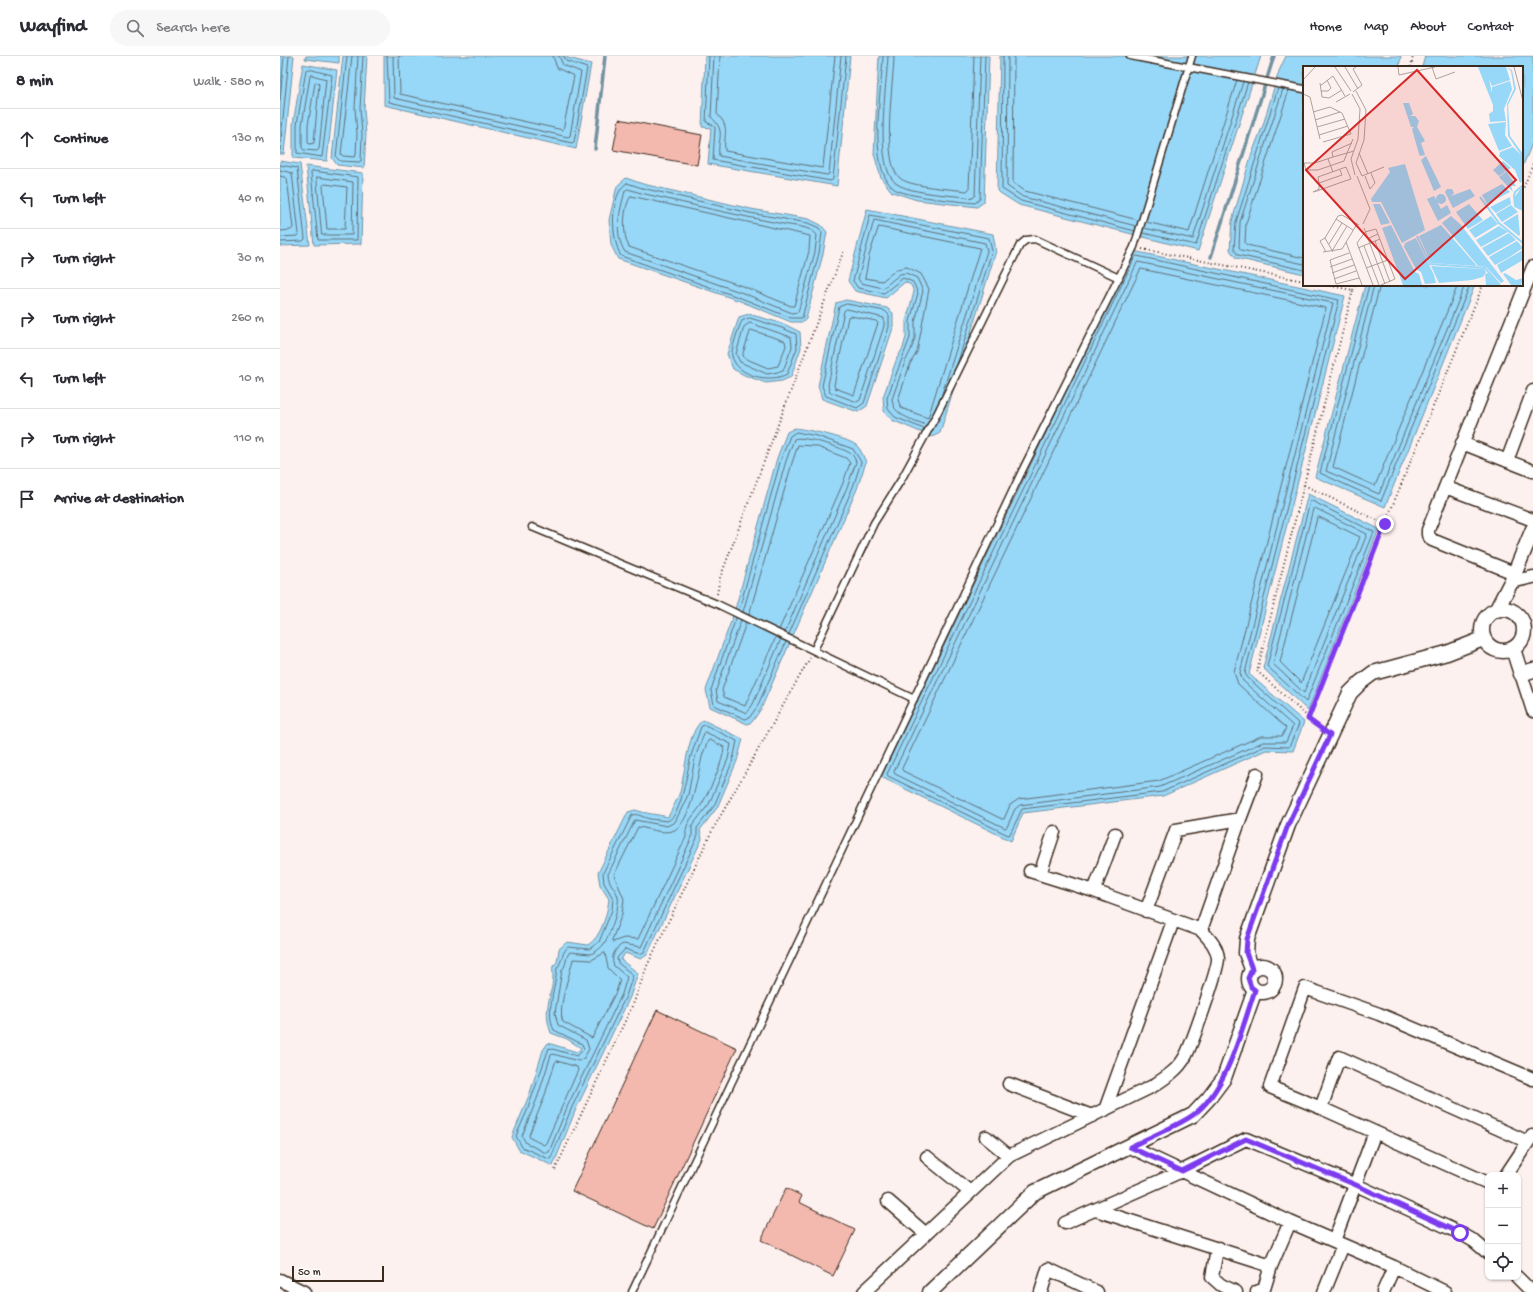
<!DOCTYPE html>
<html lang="en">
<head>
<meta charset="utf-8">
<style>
  body { margin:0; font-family:"Gochi Hand",sans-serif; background:#f7f7f7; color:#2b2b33 }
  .controls { position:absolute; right:12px; bottom:12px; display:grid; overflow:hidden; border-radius:8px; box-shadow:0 1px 3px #0004 }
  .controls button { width:36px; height:36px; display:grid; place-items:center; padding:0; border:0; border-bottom:1px solid #e1e1e2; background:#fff; color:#2b2b33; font:20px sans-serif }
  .scale { position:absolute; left:12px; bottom:10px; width:92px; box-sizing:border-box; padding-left:4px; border:2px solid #3b2a1e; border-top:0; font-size:11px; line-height:14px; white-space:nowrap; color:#3b2a1e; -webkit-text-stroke:3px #fff; paint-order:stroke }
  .stop { position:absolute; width:12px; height:12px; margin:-9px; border:3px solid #7c3aed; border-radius:50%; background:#fff }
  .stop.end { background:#7c3aed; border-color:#fff; box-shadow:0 1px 4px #0008 }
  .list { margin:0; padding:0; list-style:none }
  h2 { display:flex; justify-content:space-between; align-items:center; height:52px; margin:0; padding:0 16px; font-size:17px }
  h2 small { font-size:13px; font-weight:400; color:#7c7c81 }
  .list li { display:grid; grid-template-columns:26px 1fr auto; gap:12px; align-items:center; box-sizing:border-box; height:60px; padding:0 16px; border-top:1px solid #e1e1e2 }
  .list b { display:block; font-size:15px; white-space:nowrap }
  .list em { font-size:13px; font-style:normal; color:#7c7c81 }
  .icon { flex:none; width:22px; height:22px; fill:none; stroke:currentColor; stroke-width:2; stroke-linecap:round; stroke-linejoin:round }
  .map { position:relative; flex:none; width:1253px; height:1236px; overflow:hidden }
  header { display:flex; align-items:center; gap:24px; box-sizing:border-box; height:56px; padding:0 20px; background:#fff; border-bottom:1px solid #e1e1e2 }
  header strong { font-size:19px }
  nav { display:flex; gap:22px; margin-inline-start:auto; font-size:14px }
  .search { width:280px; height:36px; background:#f7f7f7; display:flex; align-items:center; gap:10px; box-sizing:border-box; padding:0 14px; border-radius:22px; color:#7c7c81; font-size:15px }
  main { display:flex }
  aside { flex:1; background:#fff }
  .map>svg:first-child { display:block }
  .water { fill:#97d7f8; stroke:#7292a1 }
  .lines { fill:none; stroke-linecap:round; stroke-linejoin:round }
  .shore { stroke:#606f75; stroke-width:1 }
  .stream { stroke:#7292a1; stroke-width:3.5 }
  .building { fill:#f3b9ae; stroke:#3b2a1e }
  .service-casing { stroke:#3b2a1e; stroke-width:9 }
  .minor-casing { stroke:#3b2a1e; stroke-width:15 }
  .tertiary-casing { stroke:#3b2a1e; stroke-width:17 }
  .path { stroke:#3b2a1e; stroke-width:2; stroke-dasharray:1 3; stroke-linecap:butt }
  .service { stroke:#fff; stroke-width:6 }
  .minor { stroke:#fff; stroke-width:12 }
  .tertiary { stroke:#fff; stroke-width:14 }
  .route { stroke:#7c3aed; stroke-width:5 }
  .inset-river { fill:none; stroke:#97d7f8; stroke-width:2 }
  .inset-road { fill:none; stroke:#afa19b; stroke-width:1 }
  .view { fill:#d62828; fill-opacity:0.15; stroke:#d62828; stroke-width:2 }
  .inset-edge { fill:none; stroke:#3b2a1e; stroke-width:2 }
</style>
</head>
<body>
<header>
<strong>Wayfind</strong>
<div class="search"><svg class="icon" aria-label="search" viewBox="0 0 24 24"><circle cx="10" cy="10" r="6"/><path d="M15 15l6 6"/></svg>Search here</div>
<nav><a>Home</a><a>Map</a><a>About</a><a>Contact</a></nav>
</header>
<main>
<aside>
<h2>8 min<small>Walk · 580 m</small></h2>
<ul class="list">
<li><svg class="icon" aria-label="ahead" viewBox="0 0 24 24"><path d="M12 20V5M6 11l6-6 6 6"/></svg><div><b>Continue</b></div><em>130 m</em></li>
<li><svg class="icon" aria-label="left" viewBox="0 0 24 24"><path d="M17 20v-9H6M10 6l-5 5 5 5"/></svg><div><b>Turn left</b></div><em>40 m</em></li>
<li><svg class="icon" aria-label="right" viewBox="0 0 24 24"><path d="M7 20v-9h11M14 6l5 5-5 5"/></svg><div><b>Turn right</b></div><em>30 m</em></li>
<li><svg class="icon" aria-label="right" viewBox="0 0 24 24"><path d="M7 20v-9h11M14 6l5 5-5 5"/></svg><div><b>Turn right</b></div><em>260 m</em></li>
<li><svg class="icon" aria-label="left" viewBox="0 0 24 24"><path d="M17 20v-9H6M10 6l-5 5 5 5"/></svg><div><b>Turn left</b></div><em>10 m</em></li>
<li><svg class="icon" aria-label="right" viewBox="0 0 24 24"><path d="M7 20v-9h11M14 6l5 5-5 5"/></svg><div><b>Turn right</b></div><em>110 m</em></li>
<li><svg class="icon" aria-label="arrive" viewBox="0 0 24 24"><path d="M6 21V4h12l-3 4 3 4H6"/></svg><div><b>Arrive at destination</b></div></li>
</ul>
</aside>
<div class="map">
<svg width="1253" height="1236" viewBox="0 0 1253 1236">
  <rect width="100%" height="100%" fill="#fdf1ef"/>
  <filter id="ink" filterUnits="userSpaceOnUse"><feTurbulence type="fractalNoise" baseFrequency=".025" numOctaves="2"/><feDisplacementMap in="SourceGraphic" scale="8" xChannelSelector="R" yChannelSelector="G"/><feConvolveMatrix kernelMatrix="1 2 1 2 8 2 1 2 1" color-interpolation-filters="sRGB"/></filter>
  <g filter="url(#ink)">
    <path class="water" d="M0 0H14L4 98H0Z
      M26 0H59V7L25 3Z
      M63 0H87L84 53 86 78 84 112 57 109 52 102Z
      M104 0H281L311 8 296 93 104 49Z
      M425 0H570L557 130 428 108 431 72 422 71Z
      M599 0H709L704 146 697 151 637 144 612 136 601 122 594 98Z
      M720 0H981L918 195 739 149 717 135Z
      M1006 0H1121L1119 11H1024V218L956 202 950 194 952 165 971 100 983 69 999 15Z
      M1145 0H1253V85L1242 112V11H1142Z
      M23 8 57 14 47 105 13 102V68Z
      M0 105 20 108 30 189 0 190Z
      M26 110 83 117 81 188 34 189Z
      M346 122 363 128 471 153 529 163 541 169 547 176 543 198 526 263 523 266H511L460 245 338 203 331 189 329 164 337 130Z
      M587 153 713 178 716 195 660 377 652 381 612 364 604 355 603 341 617 302 623 292 626 281V265L634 236 631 229 625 226 606 242 575 235 568 225Z
      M853 195 1065 240 969 618 1024 666 1013 695 986 694 883 740 743 757 731 785 601 721Z
      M1085 229H1195L1105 451 1035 421Z
      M566 244 607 252 613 257V272L587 350 578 356 542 343 538 330 556 247Z
      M469 258 504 268 520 276 521 292 511 321 502 325 486 327 464 319 453 313 447 298 459 261Z
      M515 372C529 374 565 381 576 389 581 393 583 400 586 406L577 433 481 653 472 666 467 668 430 651 426 634 454 557 497 402 507 376Z
      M1028 438 1099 473 1028 655 983 612Z
      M423 664 463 683 457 705 437 752 420 774 422 783 367 899 361 903 345 897 341 904 358 917 350 941 296 1053 273 1110 239 1094 232 1081 250 1037 263 994 268 987 297 996 301 992 287 983 271 977C262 952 272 943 273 920 273 916 272 913 273 910L277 906 279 893 287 886 308 889C321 881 327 859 329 843L320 829 318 817 348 756 355 754C367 758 376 758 388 761 392 753 397 744 400 736 405 718 407 675 423 664Z"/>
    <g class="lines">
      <path class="shore" d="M67 0 56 101 60 105 79 106 81 105 82 78 80 53 83 0
        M72 0 61 98 63 100 74 101 76 99 77 78 75 52 78 0
        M107 0 109 46 292 87 294 86 307 12 286 5 284 0
        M113 0 114 42 288 81 290 80 301 16 283 9 279 0
        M119 0 120 38 283 74 294 20 277 12 273 0
        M429 0 426 66 433 69 435 72 433 104 551 125 553 123 566 0
        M434 0 431 61C447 76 437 82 439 100L547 119 549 118 561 0
        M440 0 437 58C451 72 443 78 445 95L542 112 543 111 555 0
        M603 0C602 32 587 110 613 132 624 141 679 145 695 147L700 143 705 0
        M608 0C607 26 593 113 617 128 632 138 674 139 693 142L695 140 700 0
        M614 0C614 24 600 109 621 123 633 131 671 133 687 135L689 133 694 0
        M723 0 722 133 741 145 855 175
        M728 0 727 130 743 141 856 170
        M734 0 733 127 745 135 858 164
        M28 13 52 19 42 101 17 97V68L26 14Z
        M32 19 46 23 39 93 37 95 24 94 22 92V69L30 20Z
        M37 26 39 28 34 87 30 88 28 87V69L35 27Z
        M998 32 956 166 954 193 958 199 1024 214
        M1003 33 960 166 959 191 961 194 1024 208
        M1009 34 966 167 965 187 967 189 1024 202
        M0 45 4 0
        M0 94 9 0
        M0 109 17 112 25 183 23 185 0 186
        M0 114 12 117 19 178 18 180 0 181
        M33 115 78 121 77 184H38L31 117Z
        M0 120 7 122 13 172 11 174 0 175
        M37 121 73 126 72 179H42Z
        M347 127 362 132 470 157 528 167 539 172 542 177 539 197 522 262H511L461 242 341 200C331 183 329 138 347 127Z
        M45 128 67 131 65 173H47L43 130Z
        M348 133 361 137C408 148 455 159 503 168 512 170 531 170 537 179L535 196 518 256 512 257 463 237 345 196C333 177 340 155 345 135Z
        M351 140 530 180 529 195 514 250H511L465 231 349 191C342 179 343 150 351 140Z
        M866 166 909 176 957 24
        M599 171 700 192 648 362 621 352 618 344 630 308 637 296 649 233 641 218 627 211 617 213 602 225 585 222 589 200Z
        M864 172 913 183 963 26
        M863 177 916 189 968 26
        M857 200 1059 244 965 617 967 621 1019 668 1009 691 985 690 882 736 742 753 730 778 728 779 608 720 607 718 855 201Z
        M858 206 1053 247 960 617 963 625 1013 670 1006 686H983L880 731 740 749 735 753 727 771 725 772 615 718 614 716Z
        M861 213 1046 252 954 616 958 628 1006 672 1002 680H981L879 725 739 743 730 749 724 763H722L623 715 622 713Z
        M1089 229 1040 417 1101 445 1190 229
        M1094 229 1046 415 1099 438 1185 229
        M1100 229 1053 411 1095 430 1178 229
        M567 248 605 255 609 259V271L584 347 577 352 546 340 542 330 559 251Z
        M567 253 604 262V270L580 344 577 346 550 336 548 329 564 255Z
        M571 260 596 265 598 267 574 339 555 332 554 329 568 261Z
        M470 262 502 272 516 278 517 292 507 318C491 327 457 321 452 300 450 296 459 270 462 265Z
        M470 267 511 281 512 291 503 315 487 318 460 306 456 298 464 271Z
        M471 274 505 285 506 290 498 310 488 312 464 302 463 298Z
        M646 369C632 363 613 360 612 343L625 306 631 294 635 282V266L643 235 637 222 626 217 620 218 603 232 581 227 578 223 594 164 705 187 707 195 662 338
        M644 373 615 361 608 353 607 342 630 282V265L638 237 633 226 623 222 604 237 578 232 573 225 590 159 709 182 712 195 677 309
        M1032 445 1094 476 1026 646 987 610 1030 446Z
        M1035 452 1087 478 1024 637 993 608 1033 453Z
        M1039 461 1080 481 1021 627 1000 606 1037 462Z
        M459 554 501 403 510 380 516 376 537 380 573 393 581 406 573 431 509 578
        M463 556 506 405 514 383C521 379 565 392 571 398 574 400 575 403 576 406L568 429 505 576
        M469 559 512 407 518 389 535 390 566 402 570 407 563 427 499 574
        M456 562 431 634 434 649 465 663 469 662 477 651 506 586
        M461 564 436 634 438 645 467 657 473 648 501 583
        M466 567 442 634 444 641 465 650 496 581
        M425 669 457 685 453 704 434 750 417 772V782L364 896 360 898 345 893 337 902 338 907 353 919 346 940 292 1051 271 1102 269 1103 242 1091 236 1080 247 1055 269 992 297 1000 304 993 302 988 274 974C265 955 276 932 277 912 283 905 281 897 288 891L309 893 319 886 332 854 333 842 324 827 323 817 352 759C358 757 364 762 370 763 376 764 381 764 387 765 402 761 407 713 411 700 414 690 418 680 421 671Z
        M425 676 451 688 448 703 429 748 412 770V781L361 891 343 888C335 892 330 901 334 910L347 921 342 938 288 1049 269 1096 266 1097 246 1087 242 1080 258 1040 271 999 273 998 298 1005 304 1002 309 993 306 984 278 969 275 957 282 914C287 909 285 901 290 896L310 898C314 897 320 893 323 889 329 882 340 850 338 841 336 832 328 828 328 818L355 764 387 770 395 766 408 739 415 702Z
        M430 684 444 691C444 704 430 734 423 746 416 759 404 765 406 781L358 883 344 882 333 886 332 884 342 858 344 843 334 819 358 771C368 772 381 778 392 775 410 770 417 722 421 706 422 699 425 692 428 685Z
        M325 897 328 912 340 924 336 936 312 982 283 966C277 952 290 918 293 903L311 904Z
        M277 1005 297 1011 298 1014 266 1087 264 1089 250 1082 249 1079 264 1042 275 1007Z"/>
      <path class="stream" d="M315 93 325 0
        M931 201 994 0"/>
    </g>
    <path class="building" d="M339 63 422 79 417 109 333 94Z
      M377 954 457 992 373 1173 292 1135Z
      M506 1132 522 1140 519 1146 575 1174 553 1220 481 1184Z"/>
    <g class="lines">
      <defs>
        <path id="service" d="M850 0 1024 33
          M252 471 437 548 634 643
          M534 594 594 467 621 424 657 358 740 189 746 184 755 183 839 222
          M352 1236 742 415 854 191 912 0"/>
        <path id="minor" d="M1182 387 1253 415
          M1227 405 1253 335
          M1165 431 1253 464
          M1234 517 1152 484 1148 479V474L1253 211
          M1231 526 1253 521
          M1241 618 1253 655
          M960 763 977 718
          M760 818 774 776
          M814 835 835 778
          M866 855 896 774 960 763 921 874
          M729 1028 812 1060
          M1041 1052 1059 1001 1248 1086
          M825 1054 893 865
          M706 1081 729 1100
          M850 1091 1010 1166 1114 1211 1165 1236
          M647 1101 690 1136
          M1226 1119 1252 1080
          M1208 1127 1041 1052 990 1031 1025 932 1099 958 1253 1023
          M608 1145 646 1178
          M816 1154 991 1210 1010 1166
          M785 1167 902 1115 966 1083 1076 1129 1180 1177 1194 1185 1208 1197
          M1054 1185 1095 1076
          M939 1192 936 1199 932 1221 941 1229 956 1236
          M1237 1221 1252 1236
          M0 1224 24 1236
          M584 1236 729 1100 873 1030C885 1022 898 1014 905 1001 911 991 939 911 938 902 937 890 928 882 921 874L814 835 750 815
          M761 1236 768 1213 817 1236
          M977 1236 984 1233 991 1210
          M1044 1236 1063 1189
          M1103 1236 1114 1211"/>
        <path id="tertiary" d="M1202 574a21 21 0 1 1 42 0a21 21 0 1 1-42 0Z
          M1217 553 1231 526 1253 473
          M1233 593 1241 618 1253 614
          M969 923a13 13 0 1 1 26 0a13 13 0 1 1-26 0Z
          M972 913 966 897 967 883 1008 769 1070 637 1081 626 1093 617 1167 597 1203 583
          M650 1236 755 1136 913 1059 929 1042 944 1022 975 934"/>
      </defs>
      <use href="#service" class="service-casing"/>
      <use href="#minor" class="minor-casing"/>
      <use href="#tertiary" class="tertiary-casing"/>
      <path class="path" d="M1131 11 1133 0
        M1242 135 1253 108
        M862 193 1024 225
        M1073 234 1075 229
        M1024 429 1105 468
        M437 538 440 522 564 194
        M1028 663 1105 468 1203 229
        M1040 672 977 615 1073 234 1045 229
        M275 1114 354 946 367 910 432 775 530 602"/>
      <use href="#service" class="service"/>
      <use href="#minor" class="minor"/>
      <use href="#tertiary" class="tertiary"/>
    </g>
  </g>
  <g class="lines" filter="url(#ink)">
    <path class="route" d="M1105 468 1028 663 1050 679 1008 769 967 883 966 897 972 913 968 922 971 931 975 934C962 972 947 1035 913 1059 896 1071 869 1081 850 1091L902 1115 966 1083 1076 1129 1180 1177"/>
  </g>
  <g transform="translate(1023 10)">
    <rect width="220" height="220" fill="#fdf1ef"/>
    <path d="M175 1H203L207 14 189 20 186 13 189 27V21L207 15 209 23 201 43 203 55 187 56 186 48 190 45V39ZM204 1 209 4 213 23 205 39 207 70 220 88V115L217 117 212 104 196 90 197 86 210 81 218 89 205 70 204 38 211 23 208 5ZM100 37H106L110 48 107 50H112L116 55 114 61 122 75 118 77 122 89 117 90 116 88 109 63 111 61H108ZM203 56 202 69 209 80 196 85 185 58ZM123 90 138 121 131 125 118 94ZM200 95 208 102 203 105 210 115 206 117 210 115 213 120H208L210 126 196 111 203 106 200 104 202 106 196 110 190 104ZM102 98 122 164 99 177 78 136H69L68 133 87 106 85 102ZM199 118 207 126 184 138 179 129ZM220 119V144L212 139 211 132ZM144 123H149L151 127 148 130 167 123 172 130 150 142 142 126ZM133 133a5 5 0 1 1 10 0a5 5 0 1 1-10 0ZM131 130 138 143 144 139 148 147 135 155 124 133ZM207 131 208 138 193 147 187 141ZM70 138H77L87 157 78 159ZM166 138 180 154 165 163 153 146ZM208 139 215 146 199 156 193 148ZM215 148 217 169 216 170 200 157ZM148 150 158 159 201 215 198 217 183 201 175 200 139 157ZM188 150 195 158 172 172 166 164ZM88 159 112 206 116 208 119 219H100L79 162ZM138 159 174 200 128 197 116 170ZM196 160 205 166 178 181 173 174ZM206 167 213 174 185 190 179 182ZM113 172 131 209 133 217 122 218 118 206 113 203 101 181 102 177ZM214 175 220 182 205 192 192 199 186 191ZM220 184V194L198 207 194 199ZM128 200 181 203 183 206 180 211 169 214 136 217ZM185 207 196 219H183L182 208ZM202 207 213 214 220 212 218 219H208L200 208Z" fill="#97d7f8"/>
    <path class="inset-river" d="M220 119 212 126 211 130 212 140 220 144M177 131 196 157 220 177M114 170 127 198 182 202 197 219"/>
    <path class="inset-road" d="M32 1 48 25M42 1 55 23M95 1 96 9 132 1M129 1 133 13 152 6M211 1 220 35M0 14 12 1M17 17 19 31 26 32 39 24M17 20 30 10 42 30M18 25H25L28 22 24 14M53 25 63 44 61 74 53 97 59 110 81 101M50 26 59 19 50 3 53 1M0 28 7 31 17 73M49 28 57 43 55 73 48 93 52 109M33 36 47 28M10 46 27 41 39 47 48 68 20 76M12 54 37 46M14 61 42 53M16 69 45 60M50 73 44 87 41 95 15 104H3L1 97H12L30 91 51 85M56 87 65 108M30 91 29 86 49 77M25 93 30 106M54 110 67 143 60 158M62 110 67 123 72 117 68 107M16 117 39 109 37 104M16 123 10 126 14 125 39 116 48 113 43 101 15 111 16 117V124M33 153 50 164M61 162 82 218M62 166 73 163 92 213 78 219M22 172 30 186M64 173 75 168M72 175 87 216M43 176 59 219M54 177 70 219M54 177 62 166M26 178 39 157M61 180 76 219M55 182 77 173M29 185 44 160M20 186 39 183 54 158M23 186 17 175 22 172 35 150 39 149 56 159M46 187 27 194 33 218 56 212M27 201 49 193M63 202 85 194M29 207 51 199M31 213 53 205"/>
    <path class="view" d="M114 4 213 114 102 213 3 104Z"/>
    <rect width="220" height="220" class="inset-edge"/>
  </g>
</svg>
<div class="controls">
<button>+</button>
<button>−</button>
<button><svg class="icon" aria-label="locate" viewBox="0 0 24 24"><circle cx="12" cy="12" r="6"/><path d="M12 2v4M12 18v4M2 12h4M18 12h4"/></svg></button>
</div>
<div class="scale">50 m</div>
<div class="stop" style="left:1180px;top:1177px"></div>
<div class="stop end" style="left:1105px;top:468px"></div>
</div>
</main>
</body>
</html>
